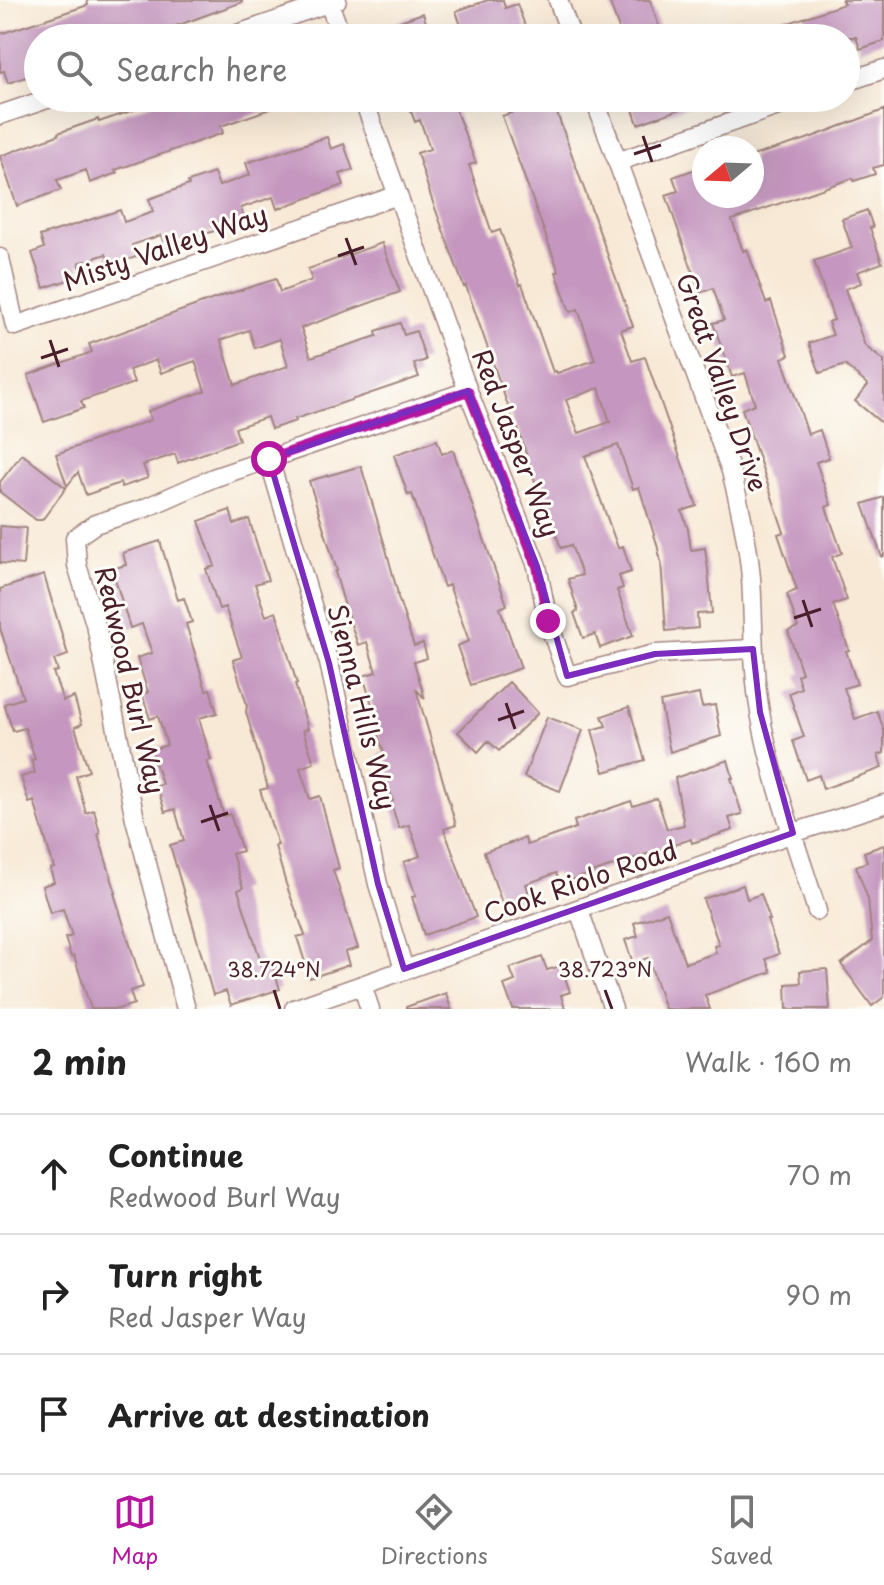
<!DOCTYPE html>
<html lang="en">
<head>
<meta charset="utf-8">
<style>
  body { margin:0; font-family:"Playpen Sans",sans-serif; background:#f2f2f2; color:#222 }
  .compass { position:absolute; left:692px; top:136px; width:72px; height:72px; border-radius:50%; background:#fff; box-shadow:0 8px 32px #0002; rotate:251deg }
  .stop { position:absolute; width:24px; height:24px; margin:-18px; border:6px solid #b5179e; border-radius:50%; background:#fff }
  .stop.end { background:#b5179e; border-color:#fff; box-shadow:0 2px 8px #0008 }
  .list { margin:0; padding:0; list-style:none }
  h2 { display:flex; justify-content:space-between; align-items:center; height:104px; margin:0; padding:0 32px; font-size:34px }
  h2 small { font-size:26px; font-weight:400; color:#767676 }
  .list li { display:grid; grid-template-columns:52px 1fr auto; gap:24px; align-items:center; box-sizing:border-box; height:120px; padding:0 32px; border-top:2px solid #e0e0e0 }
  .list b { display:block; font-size:30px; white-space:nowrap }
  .list p { margin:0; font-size:26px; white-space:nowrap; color:#767676 }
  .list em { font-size:26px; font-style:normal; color:#767676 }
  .icon { flex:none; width:44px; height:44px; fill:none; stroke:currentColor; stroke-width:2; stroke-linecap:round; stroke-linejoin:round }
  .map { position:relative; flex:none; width:884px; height:1009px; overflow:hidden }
  .search { position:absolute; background:#fff; box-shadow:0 8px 32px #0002; left:24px; right:24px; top:24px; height:88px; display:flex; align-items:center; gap:20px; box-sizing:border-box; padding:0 28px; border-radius:44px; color:#767676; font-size:30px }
  .sheet { height:464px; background:#fff }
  nav { display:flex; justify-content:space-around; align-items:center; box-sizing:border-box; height:112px; border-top:2px solid #e0e0e0; background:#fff; font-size:22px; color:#767676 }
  nav a { display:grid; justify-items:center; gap:4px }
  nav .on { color:#b5179e }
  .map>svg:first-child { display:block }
  .building { fill:#c596bf; fill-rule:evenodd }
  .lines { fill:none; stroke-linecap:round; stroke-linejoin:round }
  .street-casing { stroke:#a18480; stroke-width:21 }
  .street { stroke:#fff; stroke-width:18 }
  .route { stroke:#b5179e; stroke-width:10 }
  .marked { fill:none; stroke:#7b2cbf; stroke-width:6; stroke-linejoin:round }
  .ticks { fill:none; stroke:#4a1f2b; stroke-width:3 }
  .labels { text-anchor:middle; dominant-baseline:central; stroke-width:6; stroke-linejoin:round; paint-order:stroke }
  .street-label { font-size:26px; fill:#4a1f2b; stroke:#fdfcf7 }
  .ticks-label { font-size:20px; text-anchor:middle; fill:#4a1f2b; stroke:#fdfcf7; stroke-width:6; stroke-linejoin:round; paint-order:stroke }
</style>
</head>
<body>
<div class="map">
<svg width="884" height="1009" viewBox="0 0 884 1009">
  <rect width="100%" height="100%" fill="#fdfcf7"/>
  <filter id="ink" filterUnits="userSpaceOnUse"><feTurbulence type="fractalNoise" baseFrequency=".0125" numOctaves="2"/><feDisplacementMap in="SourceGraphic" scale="16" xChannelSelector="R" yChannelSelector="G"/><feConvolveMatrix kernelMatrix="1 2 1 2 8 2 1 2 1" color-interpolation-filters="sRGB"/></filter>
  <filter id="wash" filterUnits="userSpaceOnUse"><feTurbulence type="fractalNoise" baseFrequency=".006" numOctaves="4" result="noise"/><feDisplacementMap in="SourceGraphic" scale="32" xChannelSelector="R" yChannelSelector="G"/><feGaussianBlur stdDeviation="1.8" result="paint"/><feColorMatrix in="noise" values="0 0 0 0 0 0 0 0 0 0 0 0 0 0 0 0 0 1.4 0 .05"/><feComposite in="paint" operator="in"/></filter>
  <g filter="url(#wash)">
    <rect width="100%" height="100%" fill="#f8e9d6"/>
    <g id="blocks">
      <path class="building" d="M87 0H242V2L143 38H38V73L8 83 4 71 0 72V34L88 5Z
        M488 0H503L505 8 517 4 527 31 505 38H465L456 11Z
        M609 0H650L663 38H622Z
        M842 0H884V41L860 49 856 37 752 38 751 36 844 4Z
        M423 13 431 38H357V36Z
        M169 98H184L187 104 206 98H295L296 100 221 126 223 133 115 170 117 173 90 183 86 170 57 180 61 190 17 206 0 156 58 135V133L98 119 99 122Z
        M406 98H451L476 163 469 165 492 233 500 230 520 285 522 284 553 372 556 371 557 373 595 360 578 309 570 312 556 272H559L502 116 552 99 633 326 621 330 632 361 645 357 697 506 682 511 688 529 691 550 705 548 708 570 712 613 697 614 698 628 666 631 661 562 657 544 639 487 633 489 618 445 585 456 618 548 623 546 631 572 619 576 623 588 617 590 633 636 600 648 595 634 583 638 574 613 578 611 568 579 582 575 571 545 561 548 546 505 543 506 518 429H516L466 286 464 287 431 197 417 153 430 149 420 120 415 122ZM599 388 610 422 579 433 566 400Z
        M629 98H706L707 100 638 124Z
        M884 110V165L873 168 875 174 854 181 853 178 732 220 743 251 747 249 766 303 771 301 789 355 782 358 808 434 820 430 829 458 816 462 831 505 826 507 842 553 832 557 847 600 833 604 849 650 846 651 857 684 844 688 855 719 877 711 884 730V753L878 755 882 768 823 789 819 775 806 780 793 741 804 737 789 693 801 688 797 675 802 673 788 631 798 627 787 594 797 590 778 534 784 532 742 409 755 404 745 373 732 377 713 323 724 320 713 288 700 293 666 195 678 191 673 177 704 166V196H752V156L804 140Z
        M327 137 331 149 344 144 353 170 340 174 344 185 277 209 273 197 241 208 245 221 165 247 161 235 132 245 136 257 110 266 106 254 79 263 83 275 44 288 32 253 44 248 40 236 120 210 124 222 153 212 149 199 189 185 188 182 214 173 219 186 250 175 246 163Z
        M867 210 873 227 870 228 882 263 857 272 861 283 845 289 865 346 884 361V425L855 401 868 385 845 365 820 373 809 343 833 335 828 322 834 320 814 261 852 248 842 219Z
        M382 243 400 292 301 328 311 357 377 336 376 331 400 323 404 335 416 331 426 360 414 364 419 377 295 419 296 421 271 429 267 417 235 428 239 440 178 463 175 454 143 465 148 478 122 487 120 483 86 495 78 472 67 486 56 454 151 420 148 411 205 391 195 361 161 373 156 360 129 370 134 383 81 401 84 408 44 422 28 375 92 352 89 344 222 296 276 279 280 292 312 280 308 269ZM249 330 255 348 280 339 288 366 235 385 221 340Z
        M437 440 442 454 453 450 507 605 500 608 521 668 471 685 457 646 469 641 449 585 444 587 412 494 408 495 394 455Z
        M22 454 66 488 42 520H36L0 492V482Z
        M361 466 386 549 398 594H397L414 646 423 643 427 658 414 662 425 699 416 689 456 825 444 829 476 917 424 935 412 897 416 896 404 862 420 856 409 825 399 828 390 801H393L379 755 384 753 371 712 374 711 363 676 376 672 367 642 358 645 346 610 335 572 337 571 309 481Z
        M884 497V556L882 557 863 504Z
        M230 510 234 524 249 519 268 580 255 584 266 616 276 612 284 637H283L297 684H295L308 729 303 730 314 763 300 768 310 799 320 796 339 868 333 870 358 948 345 952 349 965 310 978 297 937 305 935 286 884 275 846 278 845 260 790 268 788 246 712 247 705 233 660 242 657 225 607 219 609 206 569 215 566 199 521Z
        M0 526 26 528 23 565 0 563Z
        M160 541 178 600 184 598 192 622 186 624 206 690 210 689 217 713 199 718 211 760 207 761 224 816 230 814 242 851 232 854 243 888 238 890 263 968 272 965 280 989 231 1005 226 991 213 995 170 845 184 841 175 809 165 812 157 786 162 784 151 750 167 745 158 716 150 719 142 694 148 692 137 658 152 653 142 624 130 628 112 569 126 565 123 553Z
        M44 575 68 655 54 660 58 671 53 672 63 701 74 697 82 724 75 727 89 771 76 776 86 813 94 810 100 833 98 834 116 893H114L143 987 130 991 134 1004 118 1009H91L74 956 71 957 65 938 72 936 63 909 50 913 42 886 54 882 50 869 54 868 34 801 29 803 21 777 35 773 31 760 35 759 25 728 13 731 4 704 23 698 0 628V589Z
        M509 682 538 713 499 751 488 741 478 752 458 732Z
        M699 694 702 707 715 705 721 736 670 752 660 702Z
        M629 707 645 760 604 772 592 730 606 726 602 716Z
        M547 717 583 730 560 791 524 777Z
        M728 760 733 778H731L742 814 729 818 733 830 692 843 691 839 560 884 556 873 526 884 530 896 503 906 484 852 525 838 527 845 576 828 574 821 631 801 633 806 657 798 667 829 684 825 675 778Z
        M884 845V997L872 1006 841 964 872 941 868 899 856 866 867 862 864 852Z
        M743 885 747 899 761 894 770 920H767L779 954 766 959 771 972 705 995 710 1009H665L648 958 633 963 625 940 638 936 634 923 667 912 685 963 716 953 714 946 719 945 703 899Z
        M542 957 547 970 561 966 570 992 561 995 565 1009H513L504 985 515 981 510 968Z
        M827 969 830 1009H787L786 984 801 983 800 971Z
        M446 993 451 1009H406V1007Z"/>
    </g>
  </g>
  <g filter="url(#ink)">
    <use href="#blocks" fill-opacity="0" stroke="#a18480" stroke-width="2"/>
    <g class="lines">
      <defs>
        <path id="street" d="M558 0 572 38
          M329 3 342 38
          M226 38 337 0
          M846 82 884 69
          M363 98 468 391 537 566 548 621 567 676 655 654 753 649
          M594 98 731 471C740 506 748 542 751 578 754 623 752 667 760 712 771 779 797 845 817 911
          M0 115 50 98
          M617 162 801 98
          M0 258 15 326 398 195
          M269 459 329 663 378 884 404 969
          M579 910 613 1009
          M362 985 370 1009
          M186 1009 135 819 97 630 77 565 75 538 95 524 143 509 213 478 468 391
          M294 1009 793 833 884 804"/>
      </defs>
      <use href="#street" class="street-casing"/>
      <use href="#street" class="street"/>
    </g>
  </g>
  <g class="lines" filter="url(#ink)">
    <path class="route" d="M269 459 468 391 537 566 548 621"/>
  </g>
  <path class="marked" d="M468 391 537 566 567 676 655 654 753 649 760 712 793 833 404 969 378 884 329 663 269 459Z"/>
  <path class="ticks" d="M643 136 652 162M634 154 661 145M346 238 356 265M338 256 364 247M50 340 59 367M41 358 68 349M803 600 812 627M794 618 821 609M506 703 515 729M498 720 524 711M210 805 219 831M201 822 228 813M274 990 280 1009M605 990 612 1009"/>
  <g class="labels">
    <g class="street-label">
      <text transform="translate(165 247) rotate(-19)">Misty Valley Way</text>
      <text transform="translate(723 382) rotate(71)">Great Valley Drive</text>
      <text transform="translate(517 443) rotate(69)">Red Jasper Way</text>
      <text transform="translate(131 680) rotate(77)">Redwood Burl Way</text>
      <text transform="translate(363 707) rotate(76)">Sienna Hills Way</text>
      <text transform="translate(580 881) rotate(-19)">Cook Riolo Road</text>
    </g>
  </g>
  <g class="ticks-label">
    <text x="274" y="977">38.724°N</text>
    <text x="605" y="977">38.723°N</text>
  </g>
</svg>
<svg class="compass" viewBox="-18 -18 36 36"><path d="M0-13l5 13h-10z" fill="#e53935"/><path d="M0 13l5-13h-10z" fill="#767676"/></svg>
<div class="stop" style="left:269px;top:459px"></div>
<div class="stop end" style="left:548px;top:621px"></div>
<div class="search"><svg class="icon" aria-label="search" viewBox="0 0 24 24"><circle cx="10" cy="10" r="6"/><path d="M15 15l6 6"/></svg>Search here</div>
</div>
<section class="sheet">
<h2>2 min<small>Walk · 160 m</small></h2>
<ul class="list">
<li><svg class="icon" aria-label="ahead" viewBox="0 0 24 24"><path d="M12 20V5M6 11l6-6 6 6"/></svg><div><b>Continue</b><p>Redwood Burl Way</p></div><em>70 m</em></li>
<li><svg class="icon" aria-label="right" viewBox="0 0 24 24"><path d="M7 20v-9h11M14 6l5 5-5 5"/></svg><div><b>Turn right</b><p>Red Jasper Way</p></div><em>90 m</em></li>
<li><svg class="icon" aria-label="arrive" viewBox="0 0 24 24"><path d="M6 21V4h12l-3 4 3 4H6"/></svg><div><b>Arrive at destination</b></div></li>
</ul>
</section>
<nav>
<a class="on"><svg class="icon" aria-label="map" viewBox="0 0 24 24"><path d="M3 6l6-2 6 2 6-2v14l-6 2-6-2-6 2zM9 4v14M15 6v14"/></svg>Map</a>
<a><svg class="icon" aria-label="directions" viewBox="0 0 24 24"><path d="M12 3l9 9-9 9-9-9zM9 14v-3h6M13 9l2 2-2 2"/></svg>Directions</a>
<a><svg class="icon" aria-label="saved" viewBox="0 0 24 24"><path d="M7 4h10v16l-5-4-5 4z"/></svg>Saved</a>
</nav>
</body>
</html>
